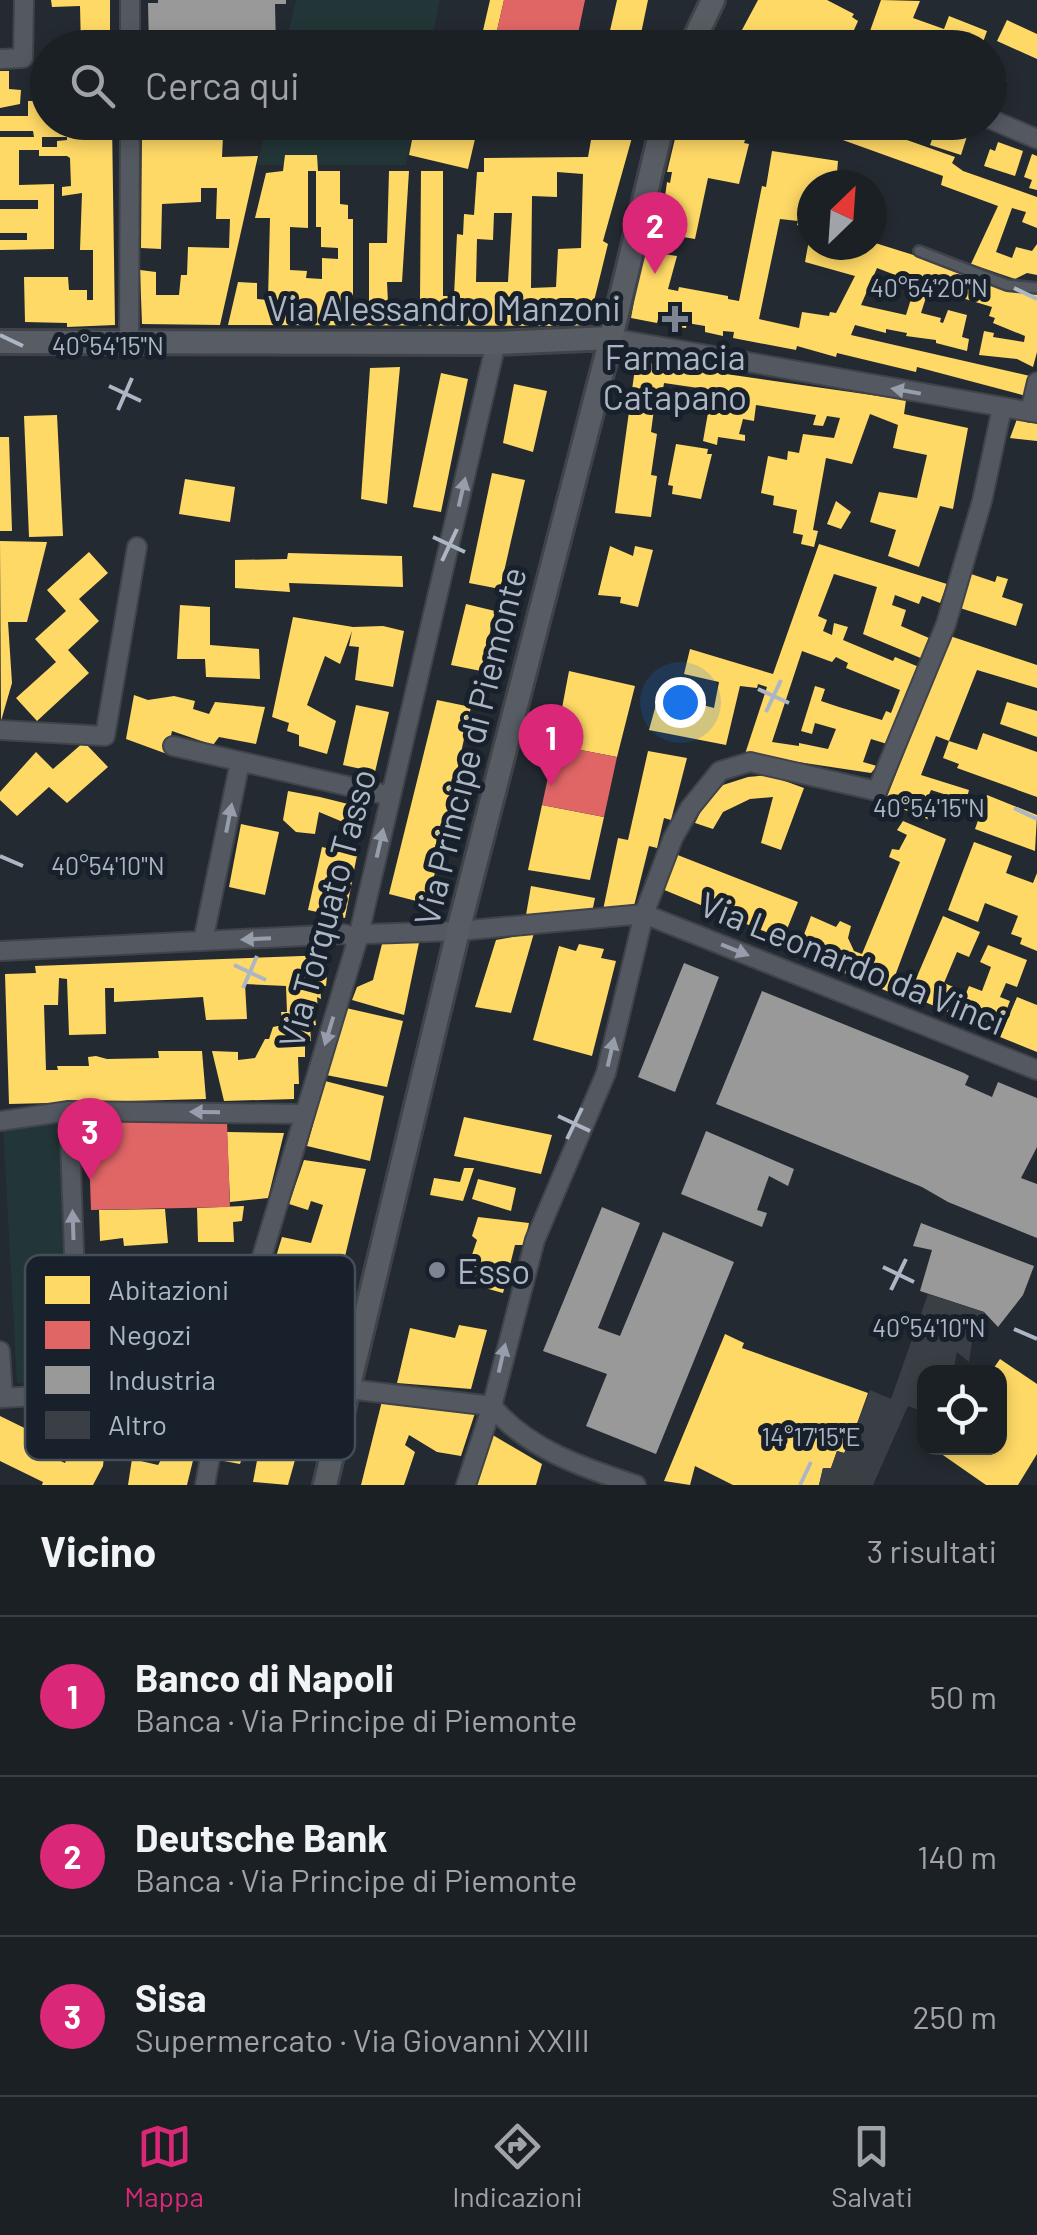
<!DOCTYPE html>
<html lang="it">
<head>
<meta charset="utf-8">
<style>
  body { margin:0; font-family:Barlow,sans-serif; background:#282d32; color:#f1f3f6 }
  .controls { position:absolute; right:30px; bottom:30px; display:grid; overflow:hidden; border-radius:20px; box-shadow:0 5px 15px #0003 }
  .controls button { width:90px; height:90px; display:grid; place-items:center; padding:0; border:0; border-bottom:2px solid #393e42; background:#1b2025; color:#f1f3f6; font:50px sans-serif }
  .compass { position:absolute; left:797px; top:170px; width:90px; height:90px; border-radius:50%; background:#1b2025; box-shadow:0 5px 15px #0003; rotate:25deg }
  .you { position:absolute; left:680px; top:702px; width:35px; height:35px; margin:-25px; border:8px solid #fff; border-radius:50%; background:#1a73e8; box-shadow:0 0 0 15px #1a73e833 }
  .badge { display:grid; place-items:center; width:65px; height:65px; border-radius:50%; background:#db2777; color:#fff; font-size:32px; font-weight:700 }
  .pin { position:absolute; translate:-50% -82px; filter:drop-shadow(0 2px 5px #0008) }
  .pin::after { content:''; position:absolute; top:52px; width:35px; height:30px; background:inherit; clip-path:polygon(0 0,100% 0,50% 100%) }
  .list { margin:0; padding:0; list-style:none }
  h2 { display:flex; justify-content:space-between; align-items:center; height:130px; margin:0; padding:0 40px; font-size:42px }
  h2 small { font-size:32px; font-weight:400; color:#a0a3a7 }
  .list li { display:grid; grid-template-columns:65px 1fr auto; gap:30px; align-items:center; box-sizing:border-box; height:160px; padding:0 40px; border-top:2px solid #393e42 }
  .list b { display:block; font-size:38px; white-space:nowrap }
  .list p { margin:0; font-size:32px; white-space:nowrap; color:#a0a3a7 }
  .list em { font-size:32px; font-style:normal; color:#a0a3a7 }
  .icon { flex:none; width:55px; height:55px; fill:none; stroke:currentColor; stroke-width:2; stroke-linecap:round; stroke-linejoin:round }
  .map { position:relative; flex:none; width:1037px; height:1485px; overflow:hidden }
  .search { position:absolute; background:#1b2025; box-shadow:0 5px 15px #0003; left:30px; right:30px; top:30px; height:110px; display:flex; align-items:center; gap:25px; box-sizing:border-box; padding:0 35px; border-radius:55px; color:#a0a3a7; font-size:38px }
  .sheet { height:610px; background:#1b2025 }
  nav { display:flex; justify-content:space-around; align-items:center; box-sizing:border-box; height:140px; border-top:2px solid #393e42; background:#1b2025; font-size:28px; color:#a0a3a7 }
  nav a { display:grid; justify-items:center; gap:5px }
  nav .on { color:#db2777 }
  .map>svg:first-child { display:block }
  .green { fill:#223537 }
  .homes { fill:#ffd966; fill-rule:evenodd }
  .shops { fill:#e06666 }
  .industry { fill:#999 }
  .building { fill:#393f45 }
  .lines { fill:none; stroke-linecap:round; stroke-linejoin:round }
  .lane-casing { stroke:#40444a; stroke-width:14 }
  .street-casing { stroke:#40444a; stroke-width:22 }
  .secondary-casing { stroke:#40444a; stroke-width:28 }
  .lane { stroke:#545860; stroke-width:9 }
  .street { stroke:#545860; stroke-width:18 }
  .secondary { stroke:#585d64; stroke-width:22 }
  .oneway { fill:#969eab }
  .ticks { fill:none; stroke:#acb6c4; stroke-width:4 }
  .poi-dot { fill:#7c8591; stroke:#18212b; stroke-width:4 }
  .labels { text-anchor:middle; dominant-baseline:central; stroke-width:10; stroke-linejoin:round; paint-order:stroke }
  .street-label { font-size:35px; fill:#acb6c4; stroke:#18212b }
  .poi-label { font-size:35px; fill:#acb6c4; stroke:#18212b }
  .key { fill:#18212b; stroke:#444e59; stroke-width:2.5 }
  .key-label { font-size:28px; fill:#acb6c4 }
  .ticks-label { font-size:25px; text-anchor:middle; fill:#acb6c4; stroke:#18212b; stroke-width:10; stroke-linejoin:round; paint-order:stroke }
</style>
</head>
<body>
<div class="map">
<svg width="1037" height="1485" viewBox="0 0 1037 1485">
  <rect width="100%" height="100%" fill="#242a31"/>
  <path class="green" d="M296 0H440L430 47H285Z
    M267 123H415L406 165H257Z
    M60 1122 66 1378 17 1383 3 1126Z"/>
  <path class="homes" d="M51 0H110V48H81L80 6 52 7Z
    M490 0H504L493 48H479Z
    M617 0H648L638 48H606Z
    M758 0H827L854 14 852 17 858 21 846 48H741L735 43Z
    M881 0 920 1 913 18 944 29 949 16 987 31 981 48H864Z
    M1007 20 1037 34V59L997 41Z
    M38 58H48V122H112L115 325 67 327V323L25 322 24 277H68L69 290H87V300H93V250H80L82 193 62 196V187L71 186 70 158 67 156H39V150H19V185L54 184V249L0 250V240H27V233H0V209H38V200H0V137H34L33 131H0V116H28V101H40ZM42 137H67V140L57 141V147H42Z
    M0 71H9V89L21 90 20 104 0 108Z
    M990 73 1007 80 1002 94 996 91 990 109Z
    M679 122H751L744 143 749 144 739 184 708 178 695 239 660 233 667 182 670 183 672 172H667Z
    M764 122H856L955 157 952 163 963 171 1037 197V228L1022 222 1026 212 1012 208 996 252 1012 258 1016 247 1032 251 1037 244V275L1027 273 1015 279 971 264 998 206 941 185 943 176 840 139Z
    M594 123 633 134 603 241 608 244 593 305 582 303 583 326 228 325 238 282 257 283V299L268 300 270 218H255L266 173 283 171 285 155H317L318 171H308V228L290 227V270L307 271 306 278 322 279V258L338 259V248L321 247V227H316V171H340V204L348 205V219H353V302H369V243H387L389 171H409L402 282H387L388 303 420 302 421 171H443V296H454L457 234 463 235 464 214 474 215 477 172H484V158L588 157ZM557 172 583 174 581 248 558 249 556 287 531 288 532 196 557 197ZM494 213H512L508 282H476L477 239 493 240Z
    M945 124 968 133 961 155 930 145 937 126 943 128Z
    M415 125 475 139 468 169 409 155Z
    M142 130H174V137L223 136 222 157 258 156 220 325 142 324 140 270 156 272V295H179L181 275H187L188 247 229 248 230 219H216L217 188H201V202L162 204 161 249 141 248Z
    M998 142 1023 151 1015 176 984 166 990 149 995 151Z
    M772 151 838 161 836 185H812V245H872V242L923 258 924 254 944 262 943 265 1019 291 1021 287 1037 293V352L1033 367 1017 359 979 355 984 331 994 333 993 337 1024 342 1025 336 993 323 995 318 989 316 992 307 929 288 921 313 941 318 940 322 943 323 948 310 967 315 962 337 969 339 967 351 936 343V340L906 336 907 333 886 329V333L855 325 851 335 1030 376 1026 396 917 367 916 372 837 353 836 357 797 346 796 350 733 338 734 332 723 331V336L705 332V326L687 323 686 328 669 326 671 321 658 319 657 323 631 318 643 251 677 256 668 289 678 291 679 287 728 296V299L739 301 762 186 766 187ZM780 219 798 221 797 225 811 229 805 262 855 276 836 313 830 312 829 316 802 312 799 328 759 319ZM877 268 916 283 906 315 861 305Z
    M1032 154 1037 156V190L1029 188 1032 180 1024 177Z
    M636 361 906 400 904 414 968 428 953 509 940 506 919 567 888 556 896 530 870 522 879 492 917 498 927 455 893 448 898 425 870 414 852 464 826 458 813 530 818 531 814 547 801 544 803 535 793 533 797 510 773 505 774 496 761 493 768 456 787 460 788 451 799 453 803 434 834 438 840 418 827 416 823 426 813 425 816 415 756 405 754 421 743 419 739 434 745 435V441L718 437 717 445 703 441 712 390 664 383 660 409H654L651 432 657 434 651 475 657 476 651 517 615 513Z
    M400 367 387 504 361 499 370 368Z
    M441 373 468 379 441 512 413 507Z
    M514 384 547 391 533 452 503 443Z
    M57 415 63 536 29 537 24 416Z
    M1017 419 1037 421V441L1010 438Z
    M0 437H9L12 531H0Z
    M676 444 708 449 707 454H712L701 499 672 494 673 486 668 485Z
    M492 473 525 480 500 589 469 583Z
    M185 479 235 487 230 522 179 514Z
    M836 501 851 512 841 529 827 524Z
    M0 541 47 542 27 622H8L12 683 1 721Z
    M819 544 947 584 940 603 922 596 919 604 895 595 892 605 906 610 901 626 929 638 923 659 863 634 877 587 834 574 818 616 827 620 823 631 832 635 834 623 848 627 843 640 893 661 895 657 919 667 887 744 871 739 863 762 877 766 871 773 745 754 767 687 758 684 757 688 740 686 726 745 649 730 657 701 673 706 675 692 692 696 691 702 714 708 719 682 684 674 690 649 773 674ZM802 651 832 662 836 657 848 663 846 668 900 690 891 713 886 711 882 720 839 707 821 701 825 689 815 686 801 731 812 734 815 723 836 729 828 749 799 743V746L772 742Z
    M610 546 633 556 635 546 653 550 638 607 620 603 621 597 598 595Z
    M89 552 108 573 79 599 99 621 68 650 89 673 37 721 16 698 56 662 35 639 66 611 47 590Z
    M288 553 402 556 403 587 289 583 290 592 235 588V560L287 559Z
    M968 573 995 582 997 576 1008 579 1002 597 1023 604 1016 626 957 607Z
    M466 604 495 611 481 671 451 665Z
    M180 605 210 607V645L259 649 260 679 206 677 205 659H177Z
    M293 617 353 627 383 626 404 631 393 687 355 680 359 647 349 646 352 631 340 664 325 656 307 705 336 721 327 754 299 746V735L287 731 289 723 272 717Z
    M950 636 1037 665V688L977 670 949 741 977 750 983 733 1037 752V797L957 768 959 764 943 758 949 741 936 736 921 775 969 790 966 801 931 790 923 809 938 815 935 822 885 802Z
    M569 671 635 686 617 757 555 745Z
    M134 695 148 700 174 696 195 701 193 709 209 714 215 702 265 707 256 744 219 737 213 745 172 731 167 754 126 739Z
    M437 700 471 707 428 904 389 894Z
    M1007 702 1037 711V737L1000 724Z
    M356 705 389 712 375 772 343 765Z
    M84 742 108 767 67 803 49 787 17 816 0 800V792L36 752 53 769Z
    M648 751 687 758 671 820 664 818 657 848 649 846 634 906 603 910 618 838 628 840Z
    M768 775 804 788 781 850 761 843 773 797 750 799 723 812 713 829 695 823 703 807 723 785 748 777Z
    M288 791 320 797 368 809 362 821 343 822 319 812 315 834 296 832 283 820Z
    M987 795 1037 815 1035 851 975 829Z
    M542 805 604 817 590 880 528 870Z
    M903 821 946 839 889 992 797 953 811 916 836 927 840 921 851 926 848 938 854 951 862 954 900 862 889 857 892 849 899 850 907 835 897 830Z
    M241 824 279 832 265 895 229 887Z
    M974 842 1012 856 1006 873 1033 883 1037 873V951L1020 944 1022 938 1011 934 1018 916 985 903 978 922 948 910Z
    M322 847 357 855 345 918 308 910Z
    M675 854 798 902 783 939 662 889Z
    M531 886 595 898 591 917 526 915Z
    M943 916 980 932 969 957 957 952 944 983 958 989 948 1012 909 995Z
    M534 933 511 1013 475 1007 496 940Z
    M420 938 404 1015 352 1000 357 987 373 980 383 940Z
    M579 944 604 949 601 958 616 961 592 1056 533 1040 559 946 576 951Z
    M988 945 1027 960 1017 987 1006 983 1000 997 1010 1001 997 1034 956 1018 969 986 982 991 991 967 980 962Z
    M329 955 326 986 320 985 321 999 317 997 318 1011H314L316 1025 310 1026 311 1041 305 1040V1057H298L299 1084H294V1099L224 1101 212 1051 238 1052V1060L255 1058 265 1039H269L273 1027 283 1025 281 1012H287L286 986 245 984 247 1019 206 1020 203 997 114 1002V988H105L106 1034 69 1035 67 979 59 978 58 1005H44L46 1070H58L57 1066H89L88 1057 96 1056 107 1059 159 1058 158 1051H202L206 1099 9 1104 5 974 36 973 35 966Z
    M1017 997 1037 1005V1052L1000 1037Z
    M346 1008 403 1021 387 1087 326 1075Z
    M325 1081 384 1096 370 1161 307 1146Z
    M464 1117 552 1135 541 1174 454 1156Z
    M227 1132 284 1133 268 1198 230 1202Z
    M304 1160 366 1169 317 1373 246 1364 259 1313 292 1321 302 1282 271 1273 282 1237 311 1243 323 1205 311 1201 308 1210 289 1204Z
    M464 1168H474L463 1201 430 1195 434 1178 460 1182Z
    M478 1179 516 1188 511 1211 472 1199Z
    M244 1206 242 1221 233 1222 234 1242H198L197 1208Z
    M165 1209 168 1243 124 1246 123 1238 100 1241 99 1210Z
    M478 1217 529 1223 524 1245H515L503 1293 463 1282 477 1240 472 1236Z
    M459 1325 487 1330 471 1389 397 1383 410 1328 455 1338Z
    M725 1334 744 1343 742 1348 868 1393 850 1443 844 1453 837 1451 831 1468H823L819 1485H733L695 1466 690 1485 664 1481Z
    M1000 1359 1037 1384V1454L1018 1485H986L940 1453 944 1448H1000V1372H991Z
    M192 1396 208 1399 187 1485H128L132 1459 158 1465 166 1451 171 1429 163 1428 162 1439 132 1433 138 1398Z
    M382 1401 476 1410 461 1456 437 1452 409 1435 405 1445 415 1452 404 1485H361Z
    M239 1403H311L288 1485 253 1482 261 1439 249 1437 240 1464 224 1461Z
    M129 1409 128 1449 104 1456 103 1466 93 1485H42L43 1482 0 1461V1416L53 1442 52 1457 65 1463 71 1449 66 1443 79 1412Z
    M491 1434 542 1464 536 1485H474Z"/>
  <path class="shops" d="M504 0H585L575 48H493Z
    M490 122H558L554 138Z
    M555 745 617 757 604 817 542 805Z
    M88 1119 227 1121 230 1207 91 1210Z"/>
  <path class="industry" d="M158 0H286V4H275L276 48H149L148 3H158Z
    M857 122H903L897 137Z
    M684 963 719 977 675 1092 638 1077Z
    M762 991 964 1073 969 1076 965 1085 992 1097 998 1082 1037 1098V1147L1021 1178 1037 1184V1238L948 1202 922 1187 716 1104Z
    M706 1131 794 1169 788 1186 769 1176 757 1210 767 1213 762 1227 681 1194Z
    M602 1207 640 1223 598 1328 620 1336 663 1232 734 1262 656 1454 586 1426 607 1374 543 1351Z
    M921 1223 1034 1266 1023 1295 998 1327 984 1312 920 1291 932 1250 913 1246Z"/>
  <path class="building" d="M928 1294 984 1312V1334L973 1335 969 1362 957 1352 953 1372H924V1412L908 1406 873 1485H819L823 1468H831L837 1451 844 1453 850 1443 870 1390 891 1399Z"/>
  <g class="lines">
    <defs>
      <path id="lane" d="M919 251 1007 285 1037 288"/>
      <path id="street" d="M130 48V0
        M0 59 23 58 24 0
        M990 119 1037 139
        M611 338 1037 413
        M129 340 130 122
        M1030 412 1037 382
        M0 730 105 736 137 547
        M173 746 391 796
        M203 941 240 762
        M0 951 344 934 358 938 365 934 458 931 644 914 1037 1070
        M69 1111 79 1393
        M0 1121 69 1111 303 1114
        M0 1351 3 1398
        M0 1398 223 1386 349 1389 492 1406C527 1449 584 1468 636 1485
        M205 1485 223 1386 358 938 496 343
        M466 1485 492 1406 535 1240 606 1073 644 914 673 838 690 808 720 771 750 762 877 791 946 624 982 501 1002 408"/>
      <path id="secondary" d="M690 48 713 0
        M0 342 496 343 611 338
        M325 1485 458 931 611 338 663 122"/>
    </defs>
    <use href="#lane" class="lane-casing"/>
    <use href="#street" class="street-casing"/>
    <use href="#secondary" class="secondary-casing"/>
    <use href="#lane" class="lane"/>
    <use href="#street" class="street"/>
    <use href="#secondary" class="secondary"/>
  </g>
  <defs><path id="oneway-solid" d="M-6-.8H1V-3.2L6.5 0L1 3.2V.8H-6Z" transform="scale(2.5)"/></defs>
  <g class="oneway">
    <use href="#oneway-solid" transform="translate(906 391) rotate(-170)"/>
    <use href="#oneway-solid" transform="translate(462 492) rotate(-77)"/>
    <use href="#oneway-solid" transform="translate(229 818) rotate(-79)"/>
    <use href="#oneway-solid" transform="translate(380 843) rotate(-77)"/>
    <use href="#oneway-solid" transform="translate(256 939) rotate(177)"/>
    <use href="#oneway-solid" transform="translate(735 950) rotate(22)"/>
    <use href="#oneway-solid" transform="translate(329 1031) rotate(107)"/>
    <use href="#oneway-solid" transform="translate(611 1052) rotate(-77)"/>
    <use href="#oneway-solid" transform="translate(205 1112) rotate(-179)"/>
    <use href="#oneway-solid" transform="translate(73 1225) rotate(-92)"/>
    <use href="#oneway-solid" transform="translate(502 1358) rotate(-77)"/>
  </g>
  <path class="ticks" d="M1014 288 1037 299M0 335 23 346M109 386 141 401M118 410 132 378M433 537 465 552M442 561 457 529M758 689 789 703M766 712 781 680M1014 808 1037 819M0 856 23 866M234 965 266 980M243 988 257 956M558 1116 590 1131M567 1139 582 1108M883 1267 914 1282M891 1290 906 1259M1014 1329 1037 1339M800 1485 811 1462"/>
  <g class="poi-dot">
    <path d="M670 304h10v10h10v10h-10v10h-10v-10h-10v-10h10z"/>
    <circle cx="437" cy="1270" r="10"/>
  </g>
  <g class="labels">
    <g class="street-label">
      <text x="444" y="307">Via Alessandro Manzoni</text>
      <text transform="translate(469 746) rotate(-76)">Via Principe di Piemonte</text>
      <text transform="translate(326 908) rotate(-75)">Via Torquato Tasso</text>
      <text transform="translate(853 962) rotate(22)">Via Leonardo da Vinci</text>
    </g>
    <g class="poi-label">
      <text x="675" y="356">Farmacia<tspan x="675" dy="40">Catapano</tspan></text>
      <text x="457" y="1270" text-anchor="start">Esso</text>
    </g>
  </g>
  <rect x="25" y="1255" width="330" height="205" rx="15" class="key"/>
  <rect x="45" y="1276" width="45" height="28" fill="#ffd966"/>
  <rect x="45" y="1321" width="45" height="28" fill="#e06666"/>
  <rect x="45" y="1366" width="45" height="28" fill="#999"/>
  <rect x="45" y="1411" width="45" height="28" fill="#393f45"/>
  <g class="key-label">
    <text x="108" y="1300">Abitazioni</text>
    <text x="108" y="1345">Negozi</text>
    <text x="108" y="1390">Industria</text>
    <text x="108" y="1435">Altro</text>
  </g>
  <g class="ticks-label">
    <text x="929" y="297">40°54'20"N</text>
    <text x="108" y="355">40°54'15"N</text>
    <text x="929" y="817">40°54'15"N</text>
    <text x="108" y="875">40°54'10"N</text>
    <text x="929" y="1337">40°54'10"N</text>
    <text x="811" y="1446">14°17'15"E</text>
  </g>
</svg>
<div class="controls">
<button><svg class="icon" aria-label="locate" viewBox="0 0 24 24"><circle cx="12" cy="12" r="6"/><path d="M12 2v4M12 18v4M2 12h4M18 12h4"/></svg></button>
</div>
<svg class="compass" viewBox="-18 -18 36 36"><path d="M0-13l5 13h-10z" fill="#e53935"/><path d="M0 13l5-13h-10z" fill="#a0a3a7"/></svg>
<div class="you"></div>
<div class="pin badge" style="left:551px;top:786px">1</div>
<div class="pin badge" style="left:655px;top:274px">2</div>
<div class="pin badge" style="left:90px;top:1180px">3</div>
<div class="search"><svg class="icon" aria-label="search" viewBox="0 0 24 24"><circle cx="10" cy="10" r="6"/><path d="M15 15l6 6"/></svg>Cerca qui</div>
</div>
<section class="sheet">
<h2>Vicino<small>3 risultati</small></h2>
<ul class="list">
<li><span class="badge">1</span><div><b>Banco di Napoli</b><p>Banca · Via Principe di Piemonte</p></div><em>50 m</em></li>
<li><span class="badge">2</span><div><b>Deutsche Bank</b><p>Banca · Via Principe di Piemonte</p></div><em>140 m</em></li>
<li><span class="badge">3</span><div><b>Sisa</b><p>Supermercato · Via Giovanni XXIII</p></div><em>250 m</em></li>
</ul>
</section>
<nav>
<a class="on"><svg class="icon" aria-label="map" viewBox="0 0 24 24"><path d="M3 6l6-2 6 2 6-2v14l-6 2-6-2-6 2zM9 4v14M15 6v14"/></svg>Mappa</a>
<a><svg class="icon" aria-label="directions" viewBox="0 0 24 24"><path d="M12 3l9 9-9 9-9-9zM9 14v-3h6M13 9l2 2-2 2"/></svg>Indicazioni</a>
<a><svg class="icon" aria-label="saved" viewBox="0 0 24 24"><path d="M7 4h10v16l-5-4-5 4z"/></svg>Salvati</a>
</nav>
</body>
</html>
